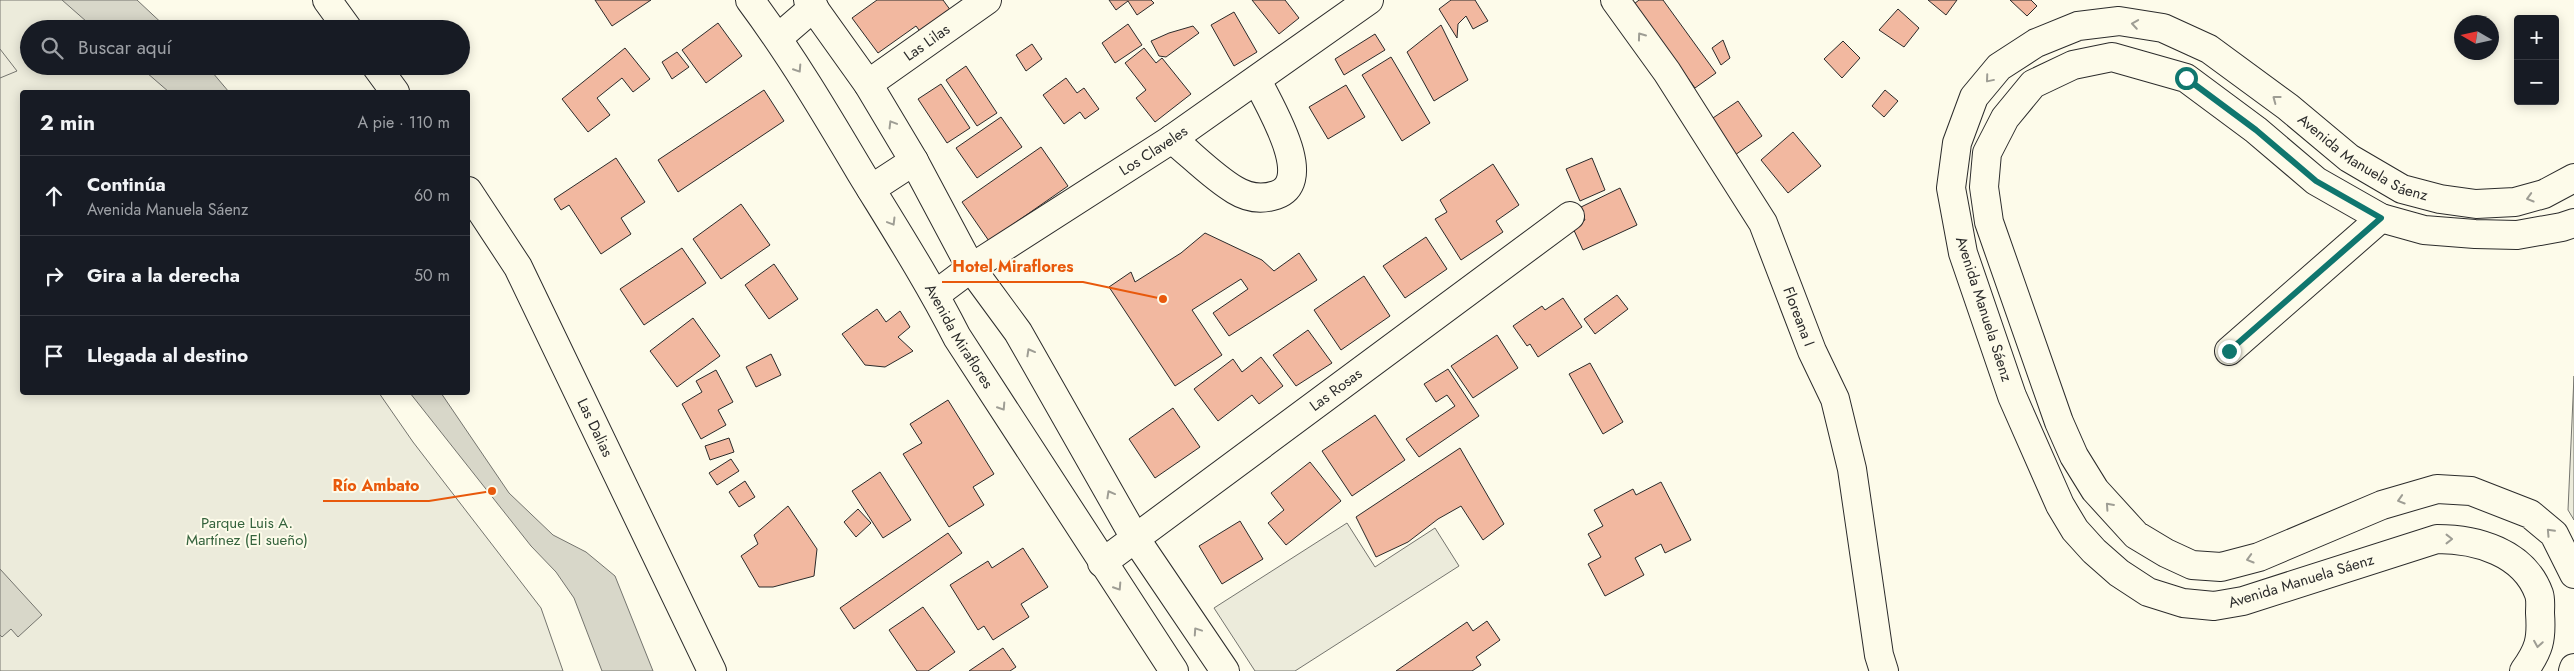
<!DOCTYPE html>
<html lang="es">
<head>
<meta charset="utf-8">
<style>
	body { margin:0; font-family:Jost,sans-serif; background:#20242c; color:#f1f3f6 }
	.controls { position:absolute; right:15px; top:15px; display:grid; overflow:hidden; border-radius:5px; box-shadow:0 2px 12px #0003 }
	.controls button { width:45px; height:45px; display:grid; place-items:center; padding:0; border:0; border-bottom:1px solid #363941; background:#171b24; color:#f1f3f6; font:25px sans-serif }
	.compass { position:absolute; left:2454px; top:15px; width:45px; height:45px; border-radius:50%; background:#171b24; box-shadow:0 2px 12px #0003; rotate:279deg }
	.stop { position:absolute; width:15px; height:15px; margin:-11px; border:4px solid #0f766e; border-radius:50%; background:#fff }
	.stop.end { background:#0f766e; border-color:#fff; box-shadow:0 1px 5px #0008 }
	.list { margin:0; padding:0; list-style:none }
	h2 { display:flex; justify-content:space-between; align-items:center; height:65px; margin:0; padding:0 20px; font-size:21px }
	h2 small { font-size:16px; font-weight:400; color:#9ea1a6 }
	.list li { display:grid; grid-template-columns:32px 1fr auto; gap:15px; align-items:center; box-sizing:border-box; height:80px; padding:0 20px; border-top:1px solid #363941 }
	.list b { display:block; font-size:19px; white-space:nowrap }
	.list p { margin:0; font-size:16px; white-space:nowrap; color:#9ea1a6 }
	.list em { font-size:16px; font-style:normal; color:#9ea1a6 }
	.icon { flex:none; width:28px; height:28px; fill:none; stroke:currentColor; stroke-width:2; stroke-linecap:round; stroke-linejoin:round }
	.map { position:relative; flex:none; width:2574px; height:671px; overflow:hidden }
	.search { position:absolute; background:#171b24; box-shadow:0 2px 12px #0003; left:20px; top:20px; width:450px; height:55px; display:flex; align-items:center; gap:12px; box-sizing:border-box; padding:0 18px; border-radius:28px; color:#9ea1a6; font-size:19px }
	.panel { position:absolute; background:#171b24; box-shadow:0 2px 12px #0003; left:20px; top:90px; width:450px; height:305px; border-radius:5px }
	.map>svg:first-child { display:block }
</style>
</head>
<body>
<div class="map">
<svg width="2574" height="671" viewBox="0 0 2574 671">
	<rect width="100%" height="100%" fill="#fdfbea"/>
	<path fill="#ecebdb" stroke="#74746e" d="M0,0h117l18,29h-106v37h129l17,26h-153v300l357,1 34,49 128,166 22,63h-563z
		M2574,376v144l-6,-10z
		M1347,523l28,44 60,-39 24,38 -164,105h-40l-41,-63z"/>
	<path fill="#eceadb" stroke="#74746e" d="M0,49l17,22 -17,7z"/>
	<path fill="#d8d7c9" stroke="#74746e" d="M62,0h75l31,29h-73z
		M139,66h68l22,26h-60z
		M410,393h31l68,100 44,42 33,17 29,24 38,95h-51l-28,-73 -18,-26 -25,-26z
		M0,569l42,46 -24,22 -7,-8 -9,8 -2,-2z"/>
	<path fill="#f2b8a0" stroke="#2b2b2b" d="M595,0h56l-39,26z
		M877,0h66l8,11 -29,23 -6,-8 -38,27 -26,-35z
		M1109,0h42l3,3 -17,12 -9,-14 -12,9z
		M1252,0h33l14,18 -20,16z
		M1451,0h24l13,21 -15,8 -7,-13 -8,8 -1,14 -18,-29z
		M1639,0h24l53,73 -21,15 -61,-84z
		M1928,0h29l-11,15z
		M2010,0h21l6,6 -10,10z
		M1898,9l21,19 -15,19 -25,-17z
		M1234,12l23,40 -23,14 -23,-41z
		M718,23l24,33 -36,27 -24,-33z
		M1128,24l14,21 -27,18 -13,-20z
		M1441,25l27,55 -34,21 -27,-49z
		M1193,26l6,7 -33,24 -7,-1 -8,-15 18,-8z
		M1375,34l10,16 -41,25 -9,-16z
		M1723,40l7,18 -9,7 -9,-17z
		M1843,41l17,17 -18,20 -18,-19z
		M1032,44l10,15 -16,12 -10,-16z
		M625,48l25,31 -17,13 -11,-14 -25,20 13,17 -22,17 -26,-33z
		M1144,48l12,15 6,-5 29,36 -36,28 -19,-24 10,-8 -21,-27z
		M677,52l12,15 -17,12 -10,-17z
		M1391,57l39,66 -28,18 -40,-66z
		M966,66l31,47 -20,13 -31,-46z
		M1066,78l11,15 7,-5 15,21 -14,10 -5,-7 -16,12 -21,-29z
		M941,84l29,44 -23,15 -29,-44z
		M1346,85l19,32 -37,22 -19,-32z
		M764,90l20,31 -106,71 -20,-32z
		M1885,90l13,11 -14,16 -12,-11z
		M1738,101l24,35 -27,19 -25,-35z
		M1001,117l21,30 -45,31 -21,-30z
		M1793,132l28,34 -33,27 -27,-33z
		M1041,147l27,39 -79,55 -27,-39z
		M616,158l29,44 -24,16 10,16 -30,20 -32,-49 -8,5 -7,-11z
		M1592,158l13,32 -25,11 -14,-32z
		M1493,164l26,41 -23,16 7,11 -42,28 -26,-41 12,-7 -7,-12z
		M1620,188l17,37 -54,25 -11,-24 13,-6 -6,-12z
		M741,204l29,41 -49,34 -28,-40z
		M1205,233l57,27 12,11 25,-18 18,27 -88,56 -16,-23 35,-24 -7,-10 -49,31 30,45 -47,31 -66,-99 22,-15 4,10 46,-29z
		M1426,237l21,32 -42,29 -22,-32z
		M682,248l24,35 -62,42 -24,-36z
		M774,264l24,35 -29,20 -24,-34z
		M1364,276l26,40 -49,34 -27,-40z
		M1617,295l11,14 -33,25 -11,-15z
		M1563,298l19,29 -44,30 -8,-13 -3,2 -14,-20 29,-20 3,4z
		M877,309l9,13 14,-11 10,16 -12,10 15,14 -28,16 -20,-2 -23,-31z
		M693,318l27,38 -43,31 -27,-36z
		M1308,330l24,33 -36,23 -23,-31z
		M1497,335l21,33 -45,30 -22,-32z
		M771,354l10,21 -25,12 -10,-20z
		M1261,357l22,29 -24,18 -7,-9 -34,26 -24,-32 39,-30 9,13z
		M1590,363l33,59 -20,12 -34,-60z
		M1448,369l31,47 -60,41 -13,-18 49,-33 -8,-11 -11,7 -12,-18z
		M716,370l17,32 -15,8 8,15 -25,14 -19,-35 20,-12 -6,-11z
		M948,400l46,74 -21,13 11,18 -35,22 -46,-73 19,-11 -12,-19z
		M1173,408l27,39 -45,31 -26,-39z
		M1375,415l30,45 -53,36 -30,-45z
		M729,438l5,14 -24,8 -5,-14z
		M1460,448l44,76 -21,16 -22,-34 -23,13 -30,23 -32,15 -20,-40z
		M731,459l8,12 -22,14 -8,-12z
		M1310,462l31,39 -55,44 -18,-22 16,-13 -13,-17z
		M880,472l31,48 -28,18 -31,-47z
		M745,481l10,16 -16,10 -10,-15z
		M1661,482l30,58 -26,13 -4,-9 -26,14 9,17 -39,21 -17,-32 13,-7 -13,-23 15,-8 -9,-16 39,-21 3,6z
		M788,506l29,43 -3,27 -41,11h-14l-18,-31 17,-12 -4,-9z
		M858,509l13,14 -15,14 -12,-15z
		M1240,521l23,38 -41,25 -23,-38z
		M948,533l14,20 -108,76 -14,-21z
		M1023,548l25,39 -27,17 8,13 -36,23 -9,-14 -6,4 -28,-45 38,-24 4,7z
		M923,607l32,45 -27,19h-11l-28,-41z
		M1487,621l13,19 -24,17 5,8 -9,6h-76l71,-49 6,9z
		M1003,648l13,19 -6,4h-41z"/>
	<g fill="none" stroke-linecap="round" stroke-linejoin="round">
		<g stroke="#2b2b2b" stroke-width="30">
			<g id="minor">
				<path d="M327,0l21,29"/>
				<path id="s1" d="M1615,0l52,72 96,151 49,128 23,48 17,70 27,186 5,16"/>
				<path d="M778,38l36,-31"/>
				<path d="M376,66l19,26"/>
				<path id="s2" d="M868,84l119,-84"/>
				<path d="M1172,139c21,17 41,38 63,51 13,8 26,10 41,5 41,-14 -8,-91 -19,-115"/>
				<path id="s3" d="M468,191l50,76 194,404"/>
				<path id="s4" d="M935,295l36,-27 201,-129 197,-139"/>
				<path d="M2229,351l152,-133"/>
				<path id="s5" d="M1102,563l468,-347"/>
			</g>
		</g>
		<g stroke="#2b2b2b" stroke-width="30">
			<g id="major">
				<path id="s6" d="M750,0c41,55 76,114 111,173 33,54 67,107 96,164l217,334"/>
				<path d="M808,0l60,84 46,77 57,107 47,64 117,206 90,133"/>
				<path d="M871,189l43,-28"/>
				<path d="M2574,223l-12,4 -45,8 -42,-1 -51,-4 -43,-12 -65,-37 -60,-51 -70,-52 -74,-21 -39,8 -40,19 -28,34 -18,35 -3,34 5,35 70,200 15,34 21,34 41,45 30,18 26,12 29,2 38,-10 123,-52 55,-16 34,2 59,23 24,20 20,40"/>
				<path id="s7" d="M2524,671c15,-21 18,-31 16,-58 0,-5 1,-13 -1,-19 -15,-42 -63,-55 -102,-55l-194,62 -29,5 -31,-3 -35,-11 -29,-19 -25,-22 -19,-21 -15,-25 -48,-109 -49,-143 -12,-65 6,-45 17,-46 25,-30 37,-24 42,-17 41,-5 44,7 46,21 79,58 61,51 53,31 38,10 36,5 39,-2 29,-8 30,-16"/>
				<path d="M2573,671l1,-3"/>
			</g>
		</g>
		<use href="#minor" stroke="#fdfbea" stroke-width="28"/>
		<use href="#major" stroke="#fdfbea" stroke-width="28"/>
	</g>
	<defs><path id="oneway-chevron" d="M-2-3.5L2.5 0L-2 3.5" fill="none" stroke-width="1.6" stroke-linecap="round" stroke-linejoin="round" transform="scale(1.25)"/></defs>
	<g stroke="#9e9d94">
		<use href="#oneway-chevron" transform="translate(2135 24) rotate(-171)"/>
		<use href="#oneway-chevron" transform="translate(1641 36) rotate(-126)"/>
		<use href="#oneway-chevron" transform="translate(798 69) rotate(57)"/>
		<use href="#oneway-chevron" transform="translate(1989 79) rotate(130)"/>
		<use href="#oneway-chevron" transform="translate(2276 99) rotate(-143)"/>
		<use href="#oneway-chevron" transform="translate(892 124) rotate(-121)"/>
		<use href="#oneway-chevron" transform="translate(2530 198) rotate(164)"/>
		<use href="#oneway-chevron" transform="translate(892 222) rotate(59)"/>
		<use href="#oneway-chevron" transform="translate(1030 352) rotate(-119)"/>
		<use href="#oneway-chevron" transform="translate(1002 407) rotate(57)"/>
		<use href="#oneway-chevron" transform="translate(1110 494) rotate(-119)"/>
		<use href="#oneway-chevron" transform="translate(2401 500) rotate(163)"/>
		<use href="#oneway-chevron" transform="translate(2109 506) rotate(-132)"/>
		<use href="#oneway-chevron" transform="translate(2550 532) rotate(-133)"/>
		<use href="#oneway-chevron" transform="translate(2449 539)"/>
		<use href="#oneway-chevron" transform="translate(2250 559) rotate(164)"/>
		<use href="#oneway-chevron" transform="translate(1118 587) rotate(57)"/>
		<use href="#oneway-chevron" transform="translate(1197 631) rotate(-124)"/>
		<use href="#oneway-chevron" transform="translate(2538 644) rotate(99)"/>
	</g>
	<g fill="none" stroke-linecap="round" stroke-linejoin="round">
		<path stroke="#0f766e" stroke-width="6" d="M2186,78l70,52 60,51 65,37 -152,133"/>
	</g>
	<g text-anchor="middle" stroke-width="4" stroke-linejoin="round" paint-order="stroke">
		<g font-size="15" fill="#2b2b2b" stroke="#fdfbea">
			<text dy="5" stroke="none"><textPath href="#s2" startOffset="72">Las Lilas</textPath></text>
			<text dy="5" stroke="none"><textPath href="#s4" startOffset="262">Los Claveles</textPath></text>
			<text dy="5" stroke="none"><textPath href="#s7" startOffset="1516">Avenida Manuela Sáenz</textPath></text>
			<text transform="translate(1984 309) rotate(72)" y="5">Avenida Manuela Sáenz</text>
			<text dy="5" stroke="none"><textPath href="#s1" startOffset="368">Floreana I</textPath></text>
			<text dy="5" stroke="none"><textPath href="#s6" startOffset="396">Avenida Miraflores</textPath></text>
			<text dy="5" stroke="none"><textPath href="#s5" startOffset="291">Las Rosas</textPath></text>
			<text dy="5" stroke="none"><textPath href="#s3" startOffset="269">Las Dalias</textPath></text>
			<text transform="translate(2301 581) rotate(-17)" y="5">Avenida Manuela Sáenz</text>
		</g>
		<g font-size="15" fill="#34623c" stroke="#fdfbea">
			<text x="247" y="528">Parque Luis A.<tspan x="247" dy="17">Martínez (El sueño)</tspan></text>
		</g>
	</g>
	<path fill="none" stroke="#e8590c" stroke-width="2" d="M1163 299L1083 282H942M492 491L429 501H323"/>
	<g fill="#e8590c" stroke="#fdfbea" stroke-width="2">
		<circle cx="1163" cy="299" r="5"/>
		<circle cx="492" cy="491" r="5"/>
	</g>
	<g font-size="16" text-anchor="middle" font-weight="bold" fill="#e8590c" stroke="#fdfbea" stroke-width="4" stroke-linejoin="round" paint-order="stroke">
		<text x="1013" y="272">Hotel Miraflores</text>
		<text x="376" y="491">Río Ambato</text>
	</g>
</svg>
<div class="controls">
<button>+</button>
<button>−</button>
</div>
<svg class="compass" viewBox="-18 -18 36 36"><path d="M0-13l5 13h-10z" fill="#e53935"/><path d="M0 13l5-13h-10z" fill="#9ea1a6"/></svg>
<div class="stop" style="left:2186px;top:78px"></div>
<div class="stop end" style="left:2229px;top:351px"></div>
<div class="search"><svg class="icon" aria-label="search" viewBox="0 0 24 24"><circle cx="10" cy="10" r="6"/><path d="M15 15l6 6"/></svg>Buscar aquí</div>
<section class="panel">
<h2>2 min<small>A pie · 110 m</small></h2>
<ul class="list">
<li><svg class="icon" aria-label="ahead" viewBox="0 0 24 24"><path d="M12 20V5M6 11l6-6 6 6"/></svg><div><b>Continúa</b><p>Avenida Manuela Sáenz</p></div><em>60 m</em></li>
<li><svg class="icon" aria-label="right" viewBox="0 0 24 24"><path d="M7 20v-9h11M14 6l5 5-5 5"/></svg><div><b>Gira a la derecha</b></div><em>50 m</em></li>
<li><svg class="icon" aria-label="arrive" viewBox="0 0 24 24"><path d="M6 21V4h12l-3 4 3 4H6"/></svg><div><b>Llegada al destino</b></div></li>
</ul>
</section>
</div>
</body>
</html>
